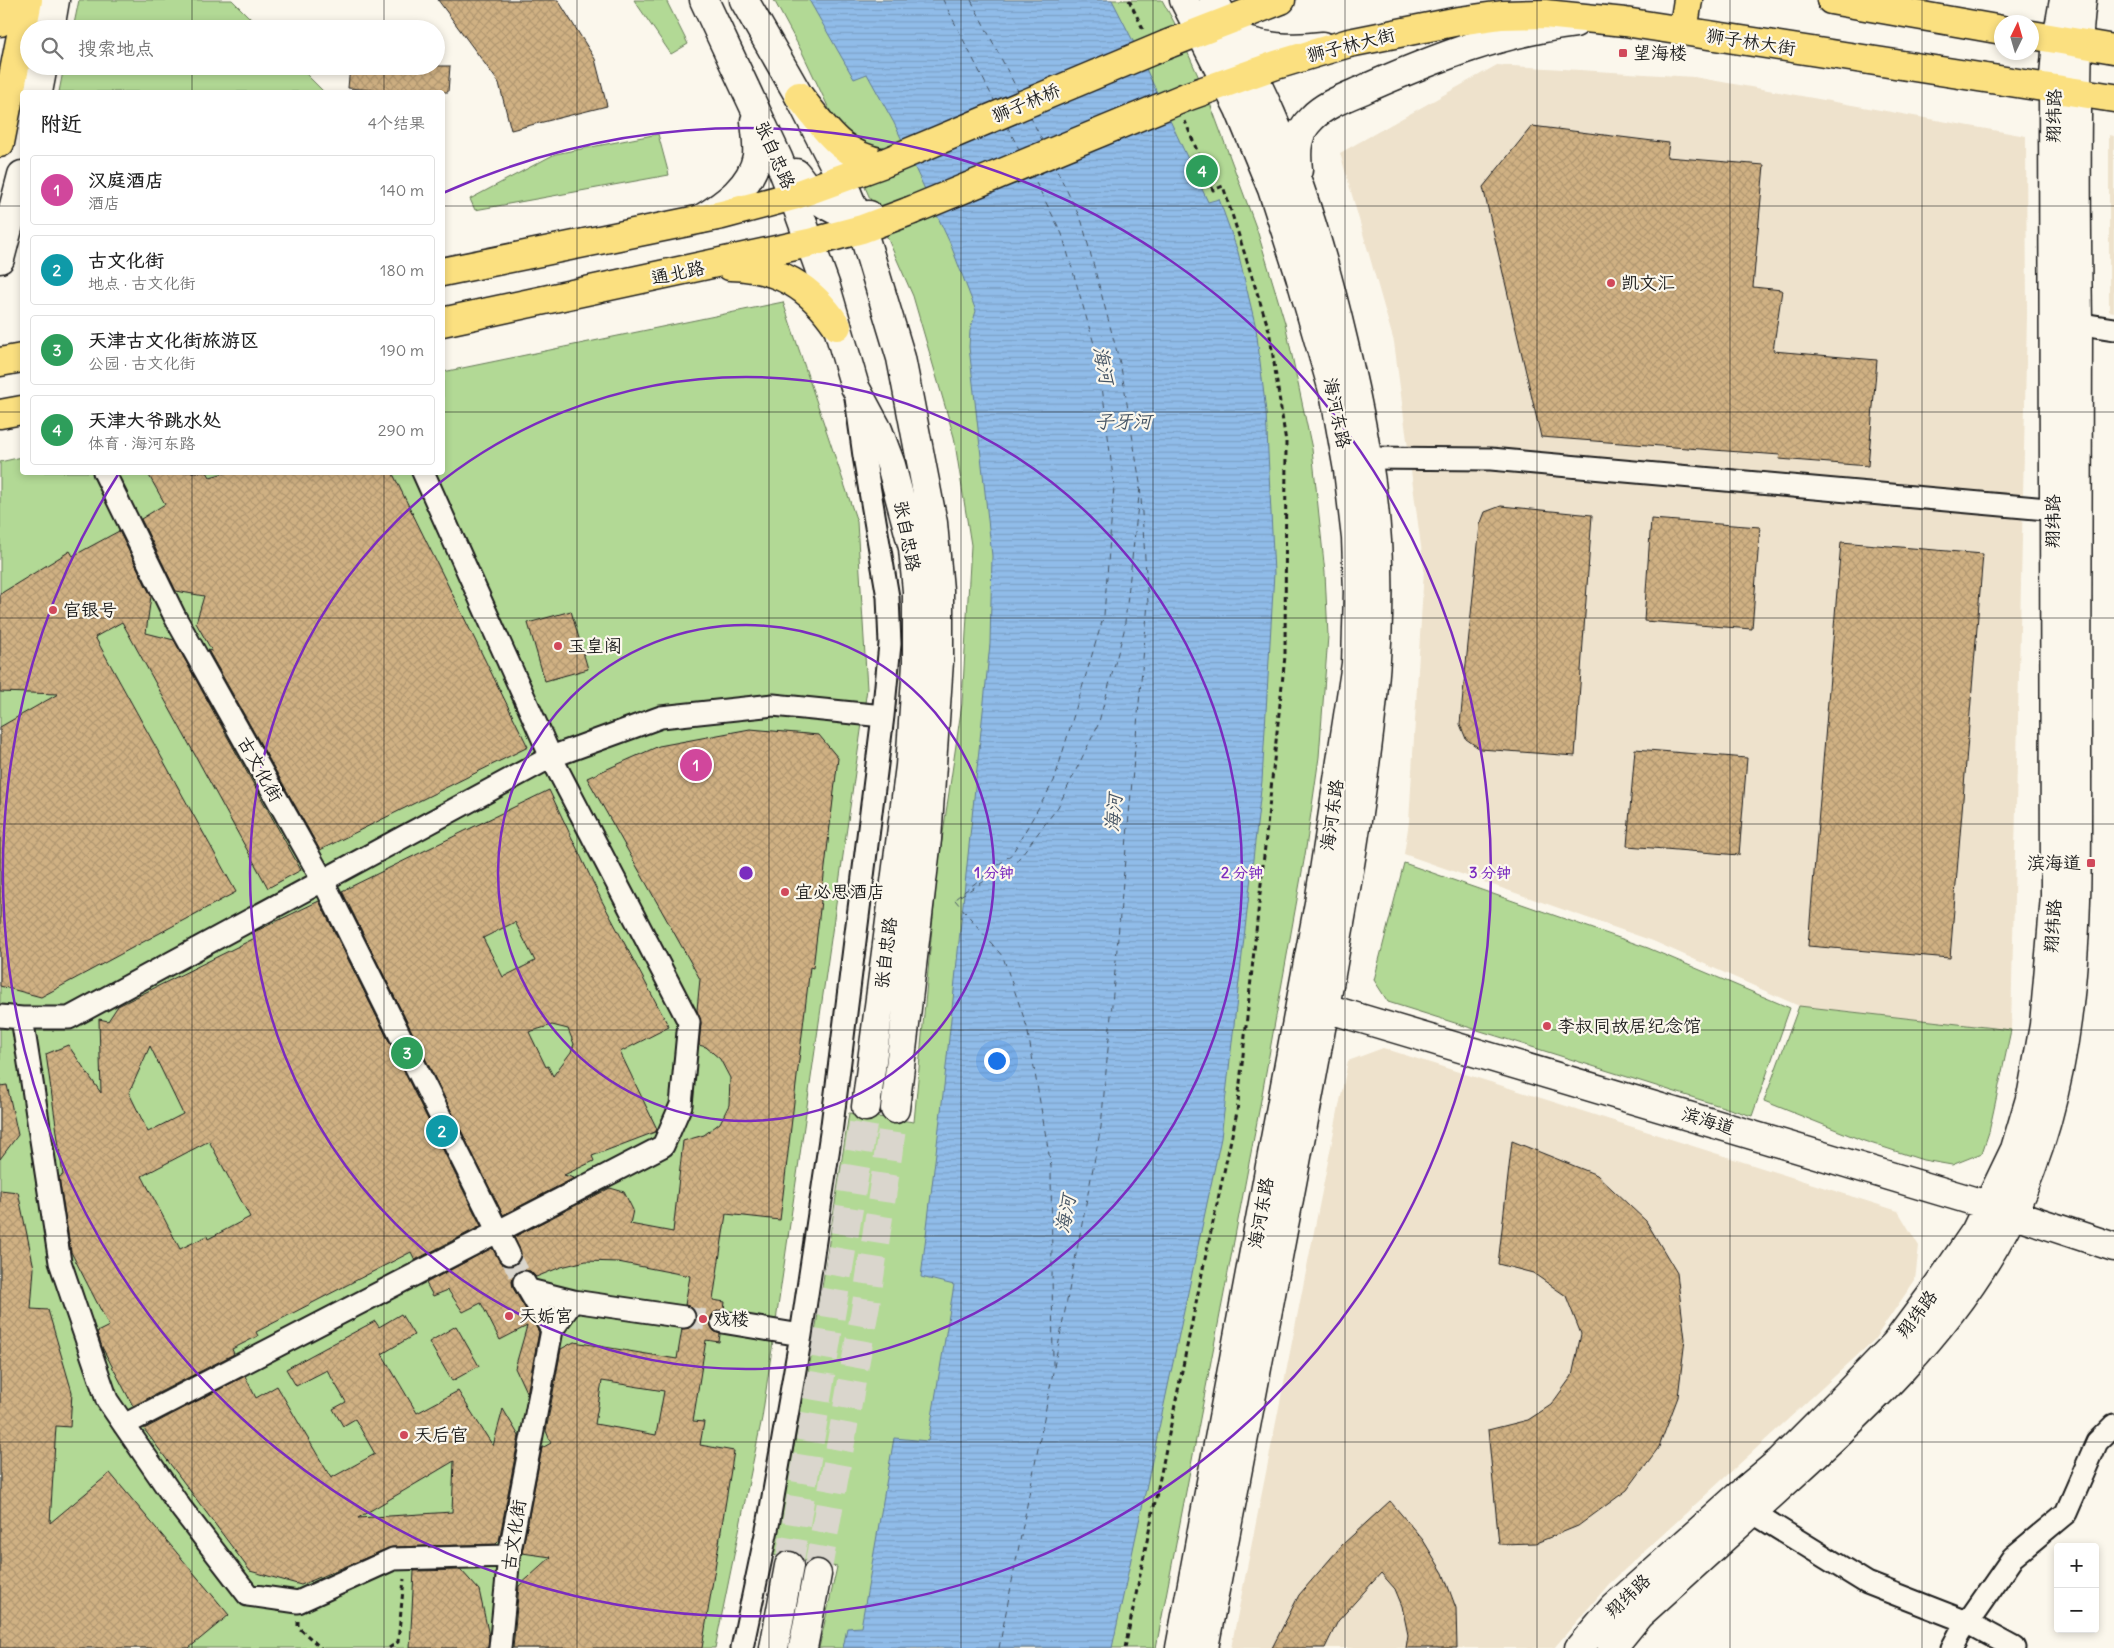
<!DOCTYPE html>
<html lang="zh">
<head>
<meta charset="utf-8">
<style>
	body { margin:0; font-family:Delius,"LXGW WenKai TC",sans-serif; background:#f6f6f6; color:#222 }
	.controls { position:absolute; right:15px; bottom:15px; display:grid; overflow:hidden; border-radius:5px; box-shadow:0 2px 8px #0003 }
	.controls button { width:45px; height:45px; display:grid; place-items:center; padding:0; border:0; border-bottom:1px solid #e0e0e0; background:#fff; color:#222; font:25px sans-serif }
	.compass { position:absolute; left:1994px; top:15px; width:45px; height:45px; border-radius:50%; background:#fff; box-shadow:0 2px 8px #0003; rotate:5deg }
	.you { position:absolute; left:996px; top:1060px; width:18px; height:18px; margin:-12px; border:4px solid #fff; border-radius:50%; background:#1a73e8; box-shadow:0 0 0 8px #1a73e833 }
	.badge { display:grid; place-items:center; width:32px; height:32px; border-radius:50%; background:#d1495b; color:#fff; font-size:16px; font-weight:700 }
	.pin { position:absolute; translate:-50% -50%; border:2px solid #fff; box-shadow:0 1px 5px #0006 }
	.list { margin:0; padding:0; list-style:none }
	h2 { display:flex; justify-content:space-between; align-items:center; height:65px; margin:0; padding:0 20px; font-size:21px }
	h2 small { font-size:16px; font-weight:400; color:#767676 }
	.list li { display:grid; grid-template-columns:32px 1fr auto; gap:15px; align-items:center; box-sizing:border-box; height:70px; margin:0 10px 10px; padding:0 10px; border:1px solid #e0e0e0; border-radius:5px }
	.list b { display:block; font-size:19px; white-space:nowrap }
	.list p { margin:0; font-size:16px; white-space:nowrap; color:#767676 }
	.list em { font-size:16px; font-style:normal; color:#767676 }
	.icon { flex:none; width:28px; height:28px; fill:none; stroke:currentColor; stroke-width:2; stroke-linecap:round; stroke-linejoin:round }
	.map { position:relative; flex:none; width:2114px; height:1648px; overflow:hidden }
	.search { position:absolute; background:#fff; box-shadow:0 2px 8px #0003; left:20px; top:20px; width:425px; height:55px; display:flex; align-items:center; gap:12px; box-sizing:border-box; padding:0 18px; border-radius:28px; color:#767676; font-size:19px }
	.panel { position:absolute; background:#fff; box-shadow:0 2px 8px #0003; left:20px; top:90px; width:425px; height:385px; border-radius:5px }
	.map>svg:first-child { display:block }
</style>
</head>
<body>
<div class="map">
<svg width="2114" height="1648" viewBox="0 0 2114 1648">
	<defs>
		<pattern id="water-rules" width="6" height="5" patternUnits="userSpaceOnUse" patternTransform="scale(1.25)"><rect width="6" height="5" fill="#90bce9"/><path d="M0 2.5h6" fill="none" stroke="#7ca1c7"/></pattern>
		<pattern id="building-cross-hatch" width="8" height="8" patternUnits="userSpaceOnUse" patternTransform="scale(1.25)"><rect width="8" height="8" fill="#d0b183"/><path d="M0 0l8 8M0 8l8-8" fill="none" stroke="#b29871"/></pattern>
	</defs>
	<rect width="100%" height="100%" fill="#fbf7ec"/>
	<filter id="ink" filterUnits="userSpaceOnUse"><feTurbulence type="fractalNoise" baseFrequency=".02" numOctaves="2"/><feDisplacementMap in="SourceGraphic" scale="10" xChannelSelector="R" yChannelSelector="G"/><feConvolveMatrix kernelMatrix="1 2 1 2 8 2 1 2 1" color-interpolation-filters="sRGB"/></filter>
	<g filter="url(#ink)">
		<path fill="#eee2cc" d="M1497,65l197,12 332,59 1,180 -16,714 -212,-24 -146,-65 -249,-87 5,-32 15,-253 -30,-227 -54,-189z
			M2109,135l5,1v176l-5,-1z
			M1383,1048l515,163 21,35 -4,34 -41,60 -265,244 -55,64h-323l117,-587z"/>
		<path fill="#b2d995" stroke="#677a58" d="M79,0h153l29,29h-188z
			M634,0h32l22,44 -17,10z
			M774,0h388l12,22 34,76 49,132 28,93 27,126 13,124 3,63 -9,121 -14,98 -46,256 -103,537h-337l18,-81 -64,-12 39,-203 37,-239 65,9 23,-248 25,-170 9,-159 -17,-108 -41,-141 -63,-143 -47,-99z
			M64,66h234l26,26h-265z
			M658,134l11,41 -194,35 -5,-11 85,-45z
			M783,302l74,220 10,167 -105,729 -47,230h-715v-1186l22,-5v15h420l1,-100z
			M1404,863l244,85 142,60 -38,108 -364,-114 -14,-22z
			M1799,1006l212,24 -22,102 -7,21 -30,12 -29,-5 -59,-19 -100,-40z"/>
		<path fill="url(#water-rules)" stroke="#627c97" d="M809,0h303l21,41 75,161 11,-3 19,53 18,76 10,84 8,161 -12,208 -41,357 -109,510h-269l4,-20 14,-1 33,-189 34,3 26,-156 -33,-8 23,-191 46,-442 2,-88 -23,-209 1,-16 6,-20 -26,-68 -56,-120 -27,-49 -13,5z"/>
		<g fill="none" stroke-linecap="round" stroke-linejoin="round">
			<path stroke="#455464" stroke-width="1" stroke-dasharray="6 5" stroke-linecap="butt" d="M943,0l52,102
				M971,0l48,93
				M1030,116l13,26
				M1007,126l13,25
				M960,896l56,-34 42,-55 40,-82 26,-94 16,-144
				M955,899l57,-45 42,-73 50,-166 10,-129 -15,-125 -37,-127 -30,-59
				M955,900l48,57 24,70 24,139 2,199
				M999,1648l102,-521 47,-524 -8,-120 -19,-116 -39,-145 -27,-56"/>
		</g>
		<path fill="url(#building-cross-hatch)" stroke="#1c1c1c" fill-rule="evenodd" d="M438,0h120l37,59 12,47 -96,24 -12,-47z
			M350,66h100l-2,26h-49l-51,-4z
			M1532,126l137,17 -2,14 97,8 -11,122 29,3 -9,61 104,9 -9,106 -89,-7 1,-4 -239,-18 -58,-250z
			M147,472h60l3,5 18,-5h164l136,275 -208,103 -112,-200 4,1 -16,-28 8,-27 -28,-5 -35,-72 24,-15z
			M1501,506l91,9 -17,241 -95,-7 -14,-10 -6,-15 20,-199 5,-13z
			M1651,519l109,8 -8,102 -108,-8z
			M119,531l32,65 -5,37 28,7 127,230 -33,18 -146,-266 -27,15 141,255 -195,105 -41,-11v-259l58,-33 -58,-2v-98l70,-43 3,5z
			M1841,542l142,12 -33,404 -142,-12z
			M571,611l17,58 -43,12 -17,-58z
			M750,729l69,6 19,23 -25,210 -3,-1 -30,253 -54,-6 -13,86 12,2 -1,8 -11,4 -3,6 4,11 6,3 -1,8 -13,-2 -13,81 11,1 -4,23 34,6 -32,197h-189l6,-62 32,-29 -29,-4 20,-105 9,-5 -5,-12 15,-82 13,-7 103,17 5,-30 7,-1 7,-9 -1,-7 -4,-5 -6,-2 5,-29 -72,-14 -32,-1 -25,6 -25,10 -6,-6 -7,-1 -6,2 -4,4v12l26,44 -12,62 -12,-26 12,-42 -27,14 -19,-37 -18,9 -15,-22 -15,6 -7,-13 66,-35 10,16 6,2 7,-1 5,-5 1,-6 -7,-17 96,-49 14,4 9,18 -3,14 43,8 10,-91 21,-6 16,-12 9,-18 1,-27 -10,-19 -14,-12 -7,-2 2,-22 -4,-13 3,-31 -113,-201 72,-32zM602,1381l62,10 -8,44 -61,-11z
			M1635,749l112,9 -8,97 -112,-9z
			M549,790l53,111 67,126 -49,25 37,77 -2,3 -63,24 2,5 -30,14 10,3 -71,37 -161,-324zM515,922l20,39 -32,16 -20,-39zM552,1025l16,4 6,15 -3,8 -18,24 -5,-10 -2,1 -17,-35z
			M319,901l162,325 -66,34 -4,-8 -155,80 2,4 -26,13 2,5 -101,52 -31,-59 -5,-15 12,-6 -38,-74 -12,-75 4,-2 -17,-121 22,-9 33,48 -2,-74 9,2 10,-15 137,-68 -3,-5zM150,1046l33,68 -35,18 -19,-39zM209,1141l41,76 -42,22 -1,-3 -27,13 -38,-73z
			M7,1085l11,50 -18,24v-73z
			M1512,1141l85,34 49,46 31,52 8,66 -7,58 -19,50 -32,43 -49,36 -42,17 -37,1 -11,-114 40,-10 23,-15 21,-29 9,-42 -15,-38 -33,-23 -35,-9z
			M0,1190l18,2 16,76 -3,41 17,1 24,82 -2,35 -14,-1 -6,97 60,-50 119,142 -40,33h-189z
			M401,1314l13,21 -32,19 35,59 41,-22 35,55 10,-37 16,27 -20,105 -3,3 -104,3 -91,38 -51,-14 -106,-142 101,-53 11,22 21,-12 54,92 44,-24 -20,-35 -12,7 -10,-17 13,-7 -19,-32 -31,16 -10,-17 89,-48 4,6zM454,1461l-2,51 -94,6z
			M456,1326l23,40 -27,15 -23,-39z
			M1390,1501l33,39 20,33 13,35 1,40h-51l2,-13 -6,-29 -7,-17 -14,-16 -43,48 -13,27h-53l27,-53 44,-51z
			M461,1570l18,20 10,46 -1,12h-78l4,-77z"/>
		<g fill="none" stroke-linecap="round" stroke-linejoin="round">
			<path stroke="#dad6cd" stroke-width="21" stroke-dasharray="21 11" stroke-linecap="butt" d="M509,1254l15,28
				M684,1317l38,5"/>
			<path stroke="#dad6cd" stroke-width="28" stroke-dasharray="28 14" stroke-linecap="butt" d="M789,1566l77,-459
				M817,1574l49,-270 29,-195"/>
			<g stroke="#1c1c1c" stroke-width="25">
				<path id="street" d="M2063,321l51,8
					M1367,458l124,1 578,52
					M104,472l71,145 147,262 187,375
					M423,472l128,285 110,-40 112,-12 110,11
					M0,1016l22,2 38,244 47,138 74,108 67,87 50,7 95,-43 116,-3
					M22,1018h47l482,-261 138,265 -8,83 -18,41 -539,279
					M529,1290l44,11
					M722,1322l79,13
					M552,1330l21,-29 111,16
					M1742,1502l10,10 115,71 100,39 48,26
					M500,1648l9,-92 43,-226 -28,-48
					M742,1648l27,-128 32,-185 30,-202 52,-417 7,-72 -2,-47 -24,-141 -8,-58
					M1952,1648l8,-15 53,-76 53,-44 31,-71 17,-17"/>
			</g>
			<g stroke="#1c1c1c" stroke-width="31">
				<path id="secondary" d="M704,0l74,158 15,38 33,91 29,100 23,43 13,35 22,83 4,43v73l-7,102 -44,341
					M744,0l55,96 42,82 21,51 39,129 32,165 6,67v71l-12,178 -32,270
					M50,29l5,-29
					M1226,32c29,16 64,18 97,14
					M38,92l5,-26
					M1298,170c-2,-20 -2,-37 14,-52 14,-15 38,-22 57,-31 66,-29 134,-55 206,-64
					M796,173c20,28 37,44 73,42
					M701,219c23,-14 51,-33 56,-63 1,-12 -1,-24 -2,-35
					M0,259l22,-84
					M1309,1003l678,202 127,42
					M774,1648l15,-82
					M803,1648l14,-74
					M1180,1648l139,-745 37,-239 2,-72 -2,-54 -8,-68 -13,-73 -35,-121 -28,-87 -33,-80 -55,-109
					M1204,1648c36,-186 70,-373 106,-560 15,-80 30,-161 43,-242 16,-101 30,-202 24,-305 -4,-67 -18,-135 -34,-201 -18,-77 -40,-153 -72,-226 -17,-39 -37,-76 -57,-114
					M1579,1648l34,-40 124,-111 43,-36 65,-65 50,-52 43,-58 37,-54 40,-83 17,-57 12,-67 11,-129 -2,-807 4,-50 7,-39
					M1612,1648l27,-33c51,-46 101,-92 152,-138 77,-70 153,-142 205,-233 87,-150 81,-328 81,-495 0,-143 1,-286 1,-428 -1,-69 -2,-137 -1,-205 0,-39 0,-77 5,-116"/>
			</g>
			<g stroke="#1c1c1c" stroke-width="31">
				<path id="primary" d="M1831,0l171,30
					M0,22l4,-22
					M1683,31l5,-31
					M2032,35l82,14
					M1168,44l113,-44
					M799,96c27,33 40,59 85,67
					M1186,97l90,-32 73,-22 110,-22 43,-6 43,-1 80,8 489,76
					M0,143l28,-143
					M730,266c48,1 81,21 107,60
					M442,272l280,-57 71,-19 91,-33
					M442,322l367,-79 53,-14 48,-18
					M0,362l22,-4
					M0,414l22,-4"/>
			</g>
			<path stroke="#1c1c1c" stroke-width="3" stroke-dasharray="5 4" stroke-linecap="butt" d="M1129,0l14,29
				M298,1621v6l23,21
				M389,1648l9,-6 6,-63
				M1125,1648l80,-389 32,-147 48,-456 1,-214 -17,-112 -46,-144 -10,4 -28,-69"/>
			<use href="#street" stroke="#fbf7ec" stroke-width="21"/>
			<use href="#secondary" stroke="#fbf7ec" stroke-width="28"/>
			<use href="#primary" stroke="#fbe080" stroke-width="28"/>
			<g stroke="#1c1c1c" stroke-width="31" stroke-linecap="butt">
				<path id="primary-bridge" d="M884,163l284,-119
					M910,211l276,-114"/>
			</g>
			<use href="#primary-bridge" stroke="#fbe080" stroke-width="28"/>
		</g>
	</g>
	<path fill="none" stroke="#1c1c1c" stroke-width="1" stroke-opacity="0.55" d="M192,0v29M384,0v29M577,0v1648M769,0v1648M961,0v1648M1153,0v1648M1345,0v1648M1537,0v1648M1730,0v1648M1922,0v1648M192,66v26M384,66v26M0,206h22M442,206h1672M0,412h22M442,412h1672M192,472v1176M384,472v1176M0,618h2114M0,824h2114M0,1030h2114M0,1236h2114M0,1442h2114"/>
	<g fill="none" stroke="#7b2cbf" stroke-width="2.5">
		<circle cx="746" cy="873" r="248"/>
		<circle cx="746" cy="873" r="496"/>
		<path d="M443 193A744 744 0 1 1 119 473"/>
	</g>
	<g fill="#d1495b" stroke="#fbf7ec" stroke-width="2">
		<rect x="1618" y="48" width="10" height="10" rx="2.5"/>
		<circle cx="1611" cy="283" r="5"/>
		<circle cx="53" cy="610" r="5"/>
		<circle cx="558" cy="646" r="5"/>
		<rect x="2086" y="858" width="10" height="10" rx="2.5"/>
		<circle cx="785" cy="892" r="5"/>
		<circle cx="1547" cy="1026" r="5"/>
		<circle cx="509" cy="1316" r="5"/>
		<circle cx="703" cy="1319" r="5"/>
		<circle cx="404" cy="1435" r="5"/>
	</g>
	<g text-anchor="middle" stroke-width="4.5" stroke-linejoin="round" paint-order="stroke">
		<g font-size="18" fill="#1c1c1c" stroke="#fbf7ec">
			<text transform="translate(1751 42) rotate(9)" y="6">狮子林大街</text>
			<text transform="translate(1351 45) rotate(-14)" y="6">狮子林大街</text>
			<text transform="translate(1026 103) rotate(-23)" y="6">狮子林桥</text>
			<text transform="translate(2054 116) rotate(-89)" y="6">翔纬路</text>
			<text transform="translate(775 155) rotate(66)" y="6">张自忠路</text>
			<text transform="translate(678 273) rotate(-12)" y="6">通北路</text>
			<text transform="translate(1337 413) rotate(78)" y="6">海河东路</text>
			<text transform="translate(2053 521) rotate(-90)" y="6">翔纬路</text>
			<text transform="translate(907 536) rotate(79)" y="6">张自忠路</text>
			<text transform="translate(260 769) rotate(61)" y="6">古文化街</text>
			<text transform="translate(1332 815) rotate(-82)" y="6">海河东路</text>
			<text transform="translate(2053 926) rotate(-86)" y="6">翔纬路</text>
			<text transform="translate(886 953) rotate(-83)" y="6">张自忠路</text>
			<text transform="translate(1708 1121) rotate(17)" y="6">滨海道</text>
			<text transform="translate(1261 1213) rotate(-80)" y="6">海河东路</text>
			<text transform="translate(1917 1314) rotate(-53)" y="6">翔纬路</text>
			<text transform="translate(514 1535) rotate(-81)" y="6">古文化街</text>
			<text transform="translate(1628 1596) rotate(-44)" y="6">翔纬路</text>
		</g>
		<g font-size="18" fill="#1c1c1c" stroke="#fbf7ec" text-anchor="start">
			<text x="1633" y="59">望海楼</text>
			<text x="1621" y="289">凯文汇</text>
			<text x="63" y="616">官银号</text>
			<text x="568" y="652">玉皇阁</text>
			<text x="2081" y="869" text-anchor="end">滨海道</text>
			<text x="795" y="898">宜必思酒店</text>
			<text x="1557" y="1032">李叔同故居纪念馆</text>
			<text x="519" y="1322">天姤宮</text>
			<text x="713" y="1325">戏楼</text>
			<text x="414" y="1441">天后官</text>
		</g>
		<g font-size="19" font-style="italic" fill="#455464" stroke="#fbf7ec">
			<text transform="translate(1104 365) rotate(79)" y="7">海河</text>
			<text x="1123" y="428">子牙河</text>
			<text transform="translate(1113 813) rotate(-85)" y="7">海河</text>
			<text transform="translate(1065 1214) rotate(-79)" y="7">海河</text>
		</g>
	</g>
	<circle cx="746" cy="873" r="8" fill="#7b2cbf" stroke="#fbf7ec" stroke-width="2.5"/>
	<g font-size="15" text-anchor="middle" font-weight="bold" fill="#7b2cbf" stroke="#fbf7ec" stroke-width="4.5" stroke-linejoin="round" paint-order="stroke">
		<text x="994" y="878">1 分钟</text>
		<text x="1242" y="878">2 分钟</text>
		<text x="1490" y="878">3 分钟</text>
	</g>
</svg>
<div class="controls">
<button>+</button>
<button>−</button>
</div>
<svg class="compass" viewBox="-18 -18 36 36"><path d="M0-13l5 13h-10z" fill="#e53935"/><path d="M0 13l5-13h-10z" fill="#767676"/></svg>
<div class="you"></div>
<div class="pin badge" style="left:696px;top:765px;background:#d1479c">1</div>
<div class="pin badge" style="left:442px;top:1131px;background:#0f9aa8">2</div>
<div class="pin badge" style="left:407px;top:1053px;background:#2e9e5b">3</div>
<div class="pin badge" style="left:1202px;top:171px;background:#2e9e5b">4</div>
<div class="search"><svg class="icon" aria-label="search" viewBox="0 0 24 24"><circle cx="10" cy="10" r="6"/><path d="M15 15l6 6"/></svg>搜索地点</div>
<section class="panel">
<h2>附近<small>4个结果</small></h2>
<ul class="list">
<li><span class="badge" style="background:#d1479c">1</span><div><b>汉庭酒店</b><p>酒店</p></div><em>140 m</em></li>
<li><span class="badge" style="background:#0f9aa8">2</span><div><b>古文化街</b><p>地点 · 古文化街</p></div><em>180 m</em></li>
<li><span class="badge" style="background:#2e9e5b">3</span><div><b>天津古文化街旅游区</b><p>公园 · 古文化街</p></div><em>190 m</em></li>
<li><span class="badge" style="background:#2e9e5b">4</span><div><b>天津大爷跳水处</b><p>体育 · 海河东路</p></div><em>290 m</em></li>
</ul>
</section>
</div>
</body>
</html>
